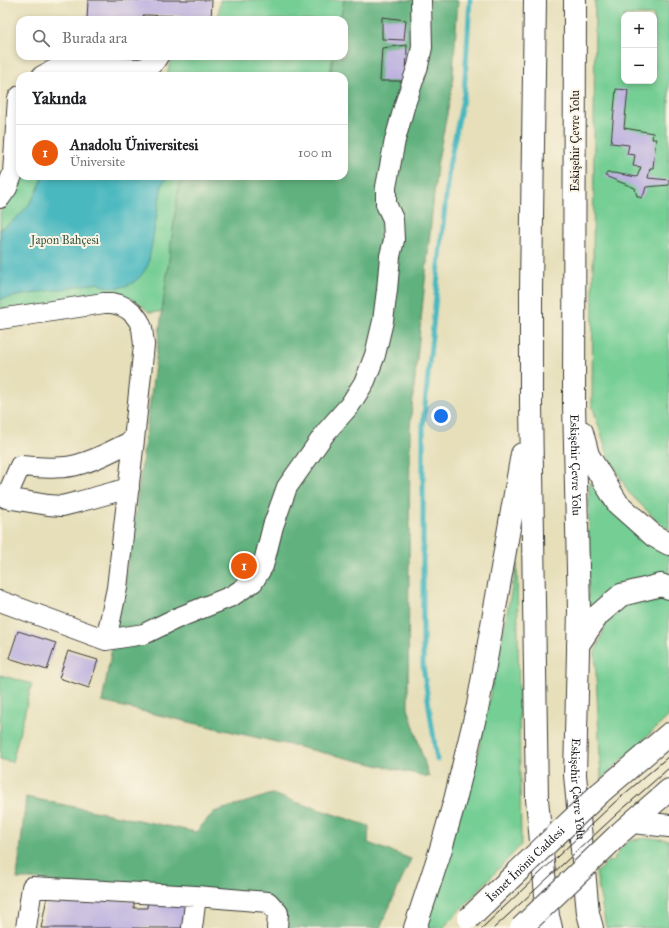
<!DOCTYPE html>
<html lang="tr">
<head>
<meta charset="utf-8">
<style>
	body { margin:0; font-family:"IM FELL Great Primer",serif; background:#f6f6f6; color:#202124 }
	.controls { position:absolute; right:12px; top:12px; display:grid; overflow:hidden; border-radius:8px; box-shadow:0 2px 6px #0003 }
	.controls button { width:36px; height:36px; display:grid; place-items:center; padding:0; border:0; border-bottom:1px solid #e0e0e0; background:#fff; color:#202124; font:20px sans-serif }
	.you { position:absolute; left:441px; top:416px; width:14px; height:14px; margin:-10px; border:3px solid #fff; border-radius:50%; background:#1a73e8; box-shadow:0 0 0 6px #1a73e833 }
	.badge { display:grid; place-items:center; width:26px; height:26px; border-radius:50%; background:#ea580c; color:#fff; font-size:13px; font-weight:700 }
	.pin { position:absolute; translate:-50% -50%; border:2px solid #fff; box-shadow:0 1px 4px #0006 }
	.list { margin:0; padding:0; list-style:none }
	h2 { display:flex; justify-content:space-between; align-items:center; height:52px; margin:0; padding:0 16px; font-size:17px }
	h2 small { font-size:13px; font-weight:400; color:#757577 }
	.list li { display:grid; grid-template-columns:26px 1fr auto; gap:12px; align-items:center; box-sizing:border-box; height:56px; padding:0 16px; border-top:1px solid #e0e0e0 }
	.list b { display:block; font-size:15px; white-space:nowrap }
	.list p { margin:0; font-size:13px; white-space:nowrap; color:#757577 }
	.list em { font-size:13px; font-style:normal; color:#757577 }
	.icon { flex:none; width:22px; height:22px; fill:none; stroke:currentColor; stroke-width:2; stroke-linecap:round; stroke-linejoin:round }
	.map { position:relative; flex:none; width:669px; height:928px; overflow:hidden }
	.search { position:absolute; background:#fff; box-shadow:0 2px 6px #0003; left:16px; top:16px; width:332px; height:44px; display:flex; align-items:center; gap:10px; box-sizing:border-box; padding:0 14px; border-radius:12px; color:#757577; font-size:15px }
	.panel { position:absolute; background:#fff; box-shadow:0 2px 6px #0003; left:16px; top:72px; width:332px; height:108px; border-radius:12px }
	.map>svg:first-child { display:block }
</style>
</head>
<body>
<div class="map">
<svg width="669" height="928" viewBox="0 0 669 928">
	<rect width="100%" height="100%" fill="#fcf5e5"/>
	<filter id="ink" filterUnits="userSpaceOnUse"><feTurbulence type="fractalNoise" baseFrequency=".025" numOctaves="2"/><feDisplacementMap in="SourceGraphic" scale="8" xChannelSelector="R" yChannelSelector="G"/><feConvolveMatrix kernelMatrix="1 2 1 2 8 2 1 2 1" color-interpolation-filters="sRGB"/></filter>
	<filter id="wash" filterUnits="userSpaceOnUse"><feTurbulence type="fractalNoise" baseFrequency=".012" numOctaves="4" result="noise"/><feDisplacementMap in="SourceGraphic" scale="16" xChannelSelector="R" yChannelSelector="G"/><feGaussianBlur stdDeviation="0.9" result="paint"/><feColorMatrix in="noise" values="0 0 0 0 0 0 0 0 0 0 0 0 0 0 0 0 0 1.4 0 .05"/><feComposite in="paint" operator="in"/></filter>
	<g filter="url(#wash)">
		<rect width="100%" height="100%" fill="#e6dfba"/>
		<path fill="#75ce94" stroke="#487558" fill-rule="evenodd" d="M220,0h124l-4,20h-122z
			M595,0h74v530l-5,-3 -35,-34 -21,-38 -16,-50zM624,15h30v66h-30z
			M171,56h162l-3,20h-163z
			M22,176h171l-14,8 -17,128h-13l-11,-10 -12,-5 -126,13v-98l9,-14z
			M589,482l17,19 63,51v29l-34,-2 -29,15 -18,19z
			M517,563l4,282 -78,83h-20l54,-169z
			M669,594v122l-68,63 -6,-127 12,-30 20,-19z
			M0,675l32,9 -20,78 -12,-3z
			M651,838l18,2v88h-63l-10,-55 12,-12h5c3,-4 5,-9 8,-13 7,-10 20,-9 30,-10z"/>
		<path fill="#60b17e" stroke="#3e664d" d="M344,0h114l-6,89 -15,76 -27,262 -2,281 21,69 -327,-75 30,-164 47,-354 14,-8h151v-100h-14l3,-20h11v-36h-4z
			M272,794l97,32 -1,17 43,16 -31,69h-99l2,-17 -252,-32h-14l9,-82 170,35 18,-20z"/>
		<path fill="#49b8bf" stroke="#326a6e" d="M43,176h124l-5,9 -14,80c-11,21 -29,28 -51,18l-97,16v-70c22,-11 36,-30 43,-53z"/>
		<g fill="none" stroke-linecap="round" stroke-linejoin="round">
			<path stroke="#49b8bf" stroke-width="5" d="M437,760l-14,-94v-241l26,-259 15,-72 6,-94"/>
		</g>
		<g id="blocks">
			<path fill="#bdb2df" d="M88,0h124l-1,20h-26v-4l-42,-1v5h-56z
				M382,17l24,3 -2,20 -22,-1z
				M407,45l-1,36h-26l2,-33z
				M616,89l12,1 -4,38 29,5 -1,6h4l-3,29h-3l-2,10 21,2v5l-23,2 -2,7 -3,4 -4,-2 -1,-3 -1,-5 -30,-12 2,-3h6l24,4 4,-10 -8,-1 2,-11 -8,-1 2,-9 -18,-2z
				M18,631l38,12 -9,27 -38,-12z
				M68,651l30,9 -9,28 -30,-10z
				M48,892l86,9v7h13l1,-10 37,5 -3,25h-141z"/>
		</g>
	</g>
	<g filter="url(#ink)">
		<use href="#blocks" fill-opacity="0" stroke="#3a3934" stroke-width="1"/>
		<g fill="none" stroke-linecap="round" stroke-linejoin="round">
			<g stroke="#3a3934" stroke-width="22">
				<path id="minor" d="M42,76l14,-7 15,-3 69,3c9,-2 14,-5 18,-13
					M0,198l7,-10 6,-15 5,-75 2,-2
					M0,319l104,-16h8l8,2 8,4 6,5 5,7 3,7 2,17 -10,95 -17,148 -11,52
					M129,488l-51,14 -16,4 -14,-1 -42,-7 14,-32c20,1 41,4 60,-2 19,-5 37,-16 54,-24
					M0,601l106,39 38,-6 31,-15 57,-23 21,-14 10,-16 10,-40 14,-39 39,-55 24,-27 15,-24 10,-26 8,-34 4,-31 3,-34 4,-16 -1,-21 -7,-15v-17l9,-47 10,-36 13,-38 4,-19 -1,-47
					M26,928l6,-41 164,9 72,6 10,11 -1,15
					M192,928l4,-32"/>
			</g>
			<g stroke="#3a3934" stroke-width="24">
				<path id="major" d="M600,793l69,-59
					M622,831l47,-41"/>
			</g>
			<g stroke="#3a3934" stroke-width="24">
				<g id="highway">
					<path d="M535,0l-4,290v114l6,395 11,117 3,12"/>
					<path id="s1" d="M575,0l-1,403 5,207 -4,165 13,138 4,15"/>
					<path d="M582,432l6,23 30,49 36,32 15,8"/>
					<path d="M578,645l20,-30 23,-20 40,-10 8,3"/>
					<path d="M633,822l36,4"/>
					<path d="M415,928l25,-76 15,-52 23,-95 44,-251"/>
				</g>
			</g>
			<use href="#minor" stroke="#fff" stroke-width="20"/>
			<use href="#major" stroke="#fff" stroke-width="22"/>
			<use href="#highway" stroke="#fff" stroke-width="22"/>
			<path stroke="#1c1c1c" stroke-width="1" d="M482,928l133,-126 54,-46
				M494,928l123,-114 52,-46"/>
			<g stroke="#3a3934" stroke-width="24" stroke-linecap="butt">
				<g id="major-bridge">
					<path id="s2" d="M469,918l131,-125"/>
					<path d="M521,928l97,-93"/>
				</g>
			</g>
			<use href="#major-bridge" stroke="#fff" stroke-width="22"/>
		</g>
	</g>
	<g text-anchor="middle" stroke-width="4" stroke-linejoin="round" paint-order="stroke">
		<g font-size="12" fill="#1c1c1c" stroke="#fcf5e5">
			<text transform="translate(575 141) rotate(-90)" y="4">Eskişehir Çevre Yolu</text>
			<text dy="4" stroke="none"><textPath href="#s1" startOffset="465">Eskişehir Çevre Yolu</textPath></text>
			<text dy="4" stroke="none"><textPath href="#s1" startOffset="789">Eskişehir Çevre Yolu</textPath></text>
			<text dy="4" stroke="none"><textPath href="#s2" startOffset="78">İsmet İnönü Caddesi</textPath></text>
		</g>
		<g font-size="12" fill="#3b5a46" stroke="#fcf5e5">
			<text x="65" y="244">Japon Bahçesi</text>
		</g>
	</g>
</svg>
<div class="controls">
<button>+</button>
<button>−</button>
</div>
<div class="you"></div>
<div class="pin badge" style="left:244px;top:566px">1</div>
<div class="search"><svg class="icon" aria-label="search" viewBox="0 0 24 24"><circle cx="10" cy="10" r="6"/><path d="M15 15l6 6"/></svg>Burada ara</div>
<section class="panel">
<h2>Yakında<small></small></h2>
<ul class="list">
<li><span class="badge">1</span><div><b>Anadolu Üniversitesi</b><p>Üniversite</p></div><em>100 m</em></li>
</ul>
</section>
</div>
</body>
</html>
